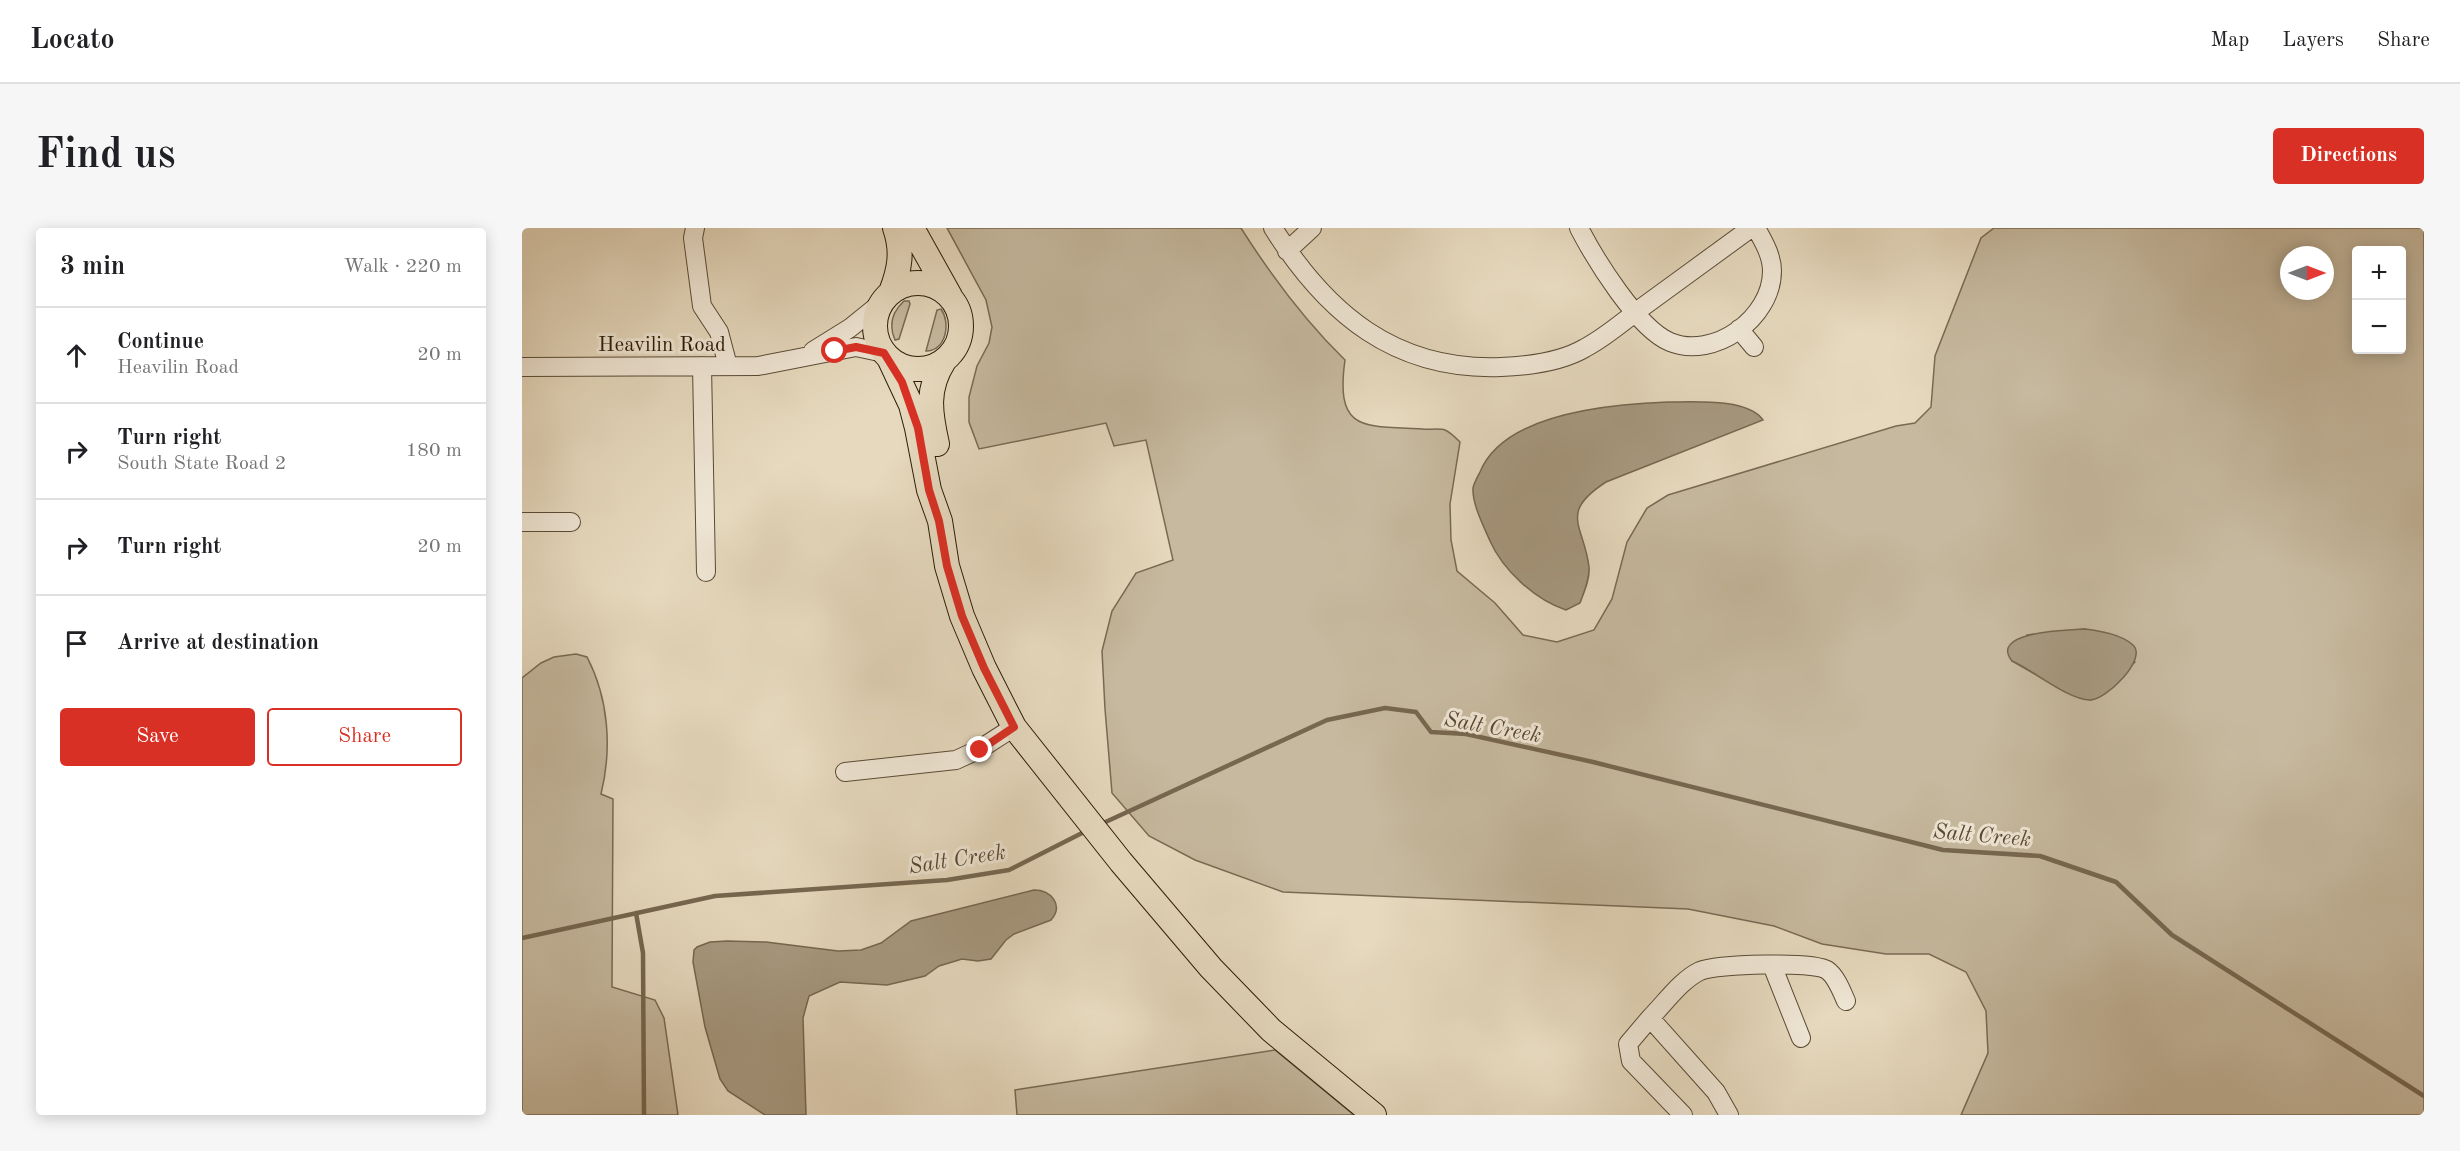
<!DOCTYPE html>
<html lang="en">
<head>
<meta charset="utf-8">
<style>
	body { margin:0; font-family:"Old Standard TT",serif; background:#f6f6f6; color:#202124 }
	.controls { position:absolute; right:18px; top:18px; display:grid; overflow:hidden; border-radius:6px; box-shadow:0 3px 15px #0003 }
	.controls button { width:54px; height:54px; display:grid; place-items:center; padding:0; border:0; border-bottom:2px solid #e0e0e0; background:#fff; color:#202124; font:30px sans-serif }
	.compass { position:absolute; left:1758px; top:18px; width:54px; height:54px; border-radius:50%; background:#fff; box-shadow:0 3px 15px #0003; rotate:90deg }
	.stop { position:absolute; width:18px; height:18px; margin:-14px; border:4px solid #d93025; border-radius:50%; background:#fff }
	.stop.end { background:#d93025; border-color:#fff; box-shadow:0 2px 6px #0008 }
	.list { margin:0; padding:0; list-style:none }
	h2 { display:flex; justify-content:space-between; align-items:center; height:78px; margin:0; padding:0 24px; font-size:26px }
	h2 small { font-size:20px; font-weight:400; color:#757577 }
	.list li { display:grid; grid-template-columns:39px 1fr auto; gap:18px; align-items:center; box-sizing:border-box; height:96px; padding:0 24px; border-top:2px solid #e0e0e0 }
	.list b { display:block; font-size:22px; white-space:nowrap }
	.list p { margin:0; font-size:20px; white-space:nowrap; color:#757577 }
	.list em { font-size:20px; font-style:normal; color:#757577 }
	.actions { display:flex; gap:12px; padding:18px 24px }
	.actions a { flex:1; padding:14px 0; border:2px solid #d93025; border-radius:6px; text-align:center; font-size:21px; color:#d93025 }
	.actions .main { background:#d93025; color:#fff }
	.icon { flex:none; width:33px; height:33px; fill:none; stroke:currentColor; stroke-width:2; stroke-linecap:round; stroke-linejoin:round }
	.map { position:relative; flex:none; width:1902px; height:887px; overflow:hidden; border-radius:6px }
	header { display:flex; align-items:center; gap:36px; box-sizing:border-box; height:84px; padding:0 30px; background:#fff; border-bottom:2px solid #e0e0e0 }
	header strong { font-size:28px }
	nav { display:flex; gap:33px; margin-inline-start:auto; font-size:21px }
	.intro { display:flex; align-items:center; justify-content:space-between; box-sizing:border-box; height:144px; padding:0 36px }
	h1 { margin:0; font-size:42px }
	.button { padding:15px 27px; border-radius:6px; background:#d93025; color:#fff; font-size:21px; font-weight:700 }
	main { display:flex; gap:36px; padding:0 36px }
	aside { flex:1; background:#fff; border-radius:6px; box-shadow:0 3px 15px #0003 }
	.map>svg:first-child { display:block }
</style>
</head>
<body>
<header>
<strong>Locato</strong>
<nav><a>Map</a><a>Layers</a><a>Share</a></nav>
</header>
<div class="intro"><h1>Find us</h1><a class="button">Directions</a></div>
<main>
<aside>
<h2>3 min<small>Walk · 220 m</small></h2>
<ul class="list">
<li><svg class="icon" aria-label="ahead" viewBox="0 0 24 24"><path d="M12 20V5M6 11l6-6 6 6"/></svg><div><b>Continue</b><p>Heavilin Road</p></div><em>20 m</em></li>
<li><svg class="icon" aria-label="right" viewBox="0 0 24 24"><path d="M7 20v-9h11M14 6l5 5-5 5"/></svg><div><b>Turn right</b><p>South State Road 2</p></div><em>180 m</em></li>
<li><svg class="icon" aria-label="right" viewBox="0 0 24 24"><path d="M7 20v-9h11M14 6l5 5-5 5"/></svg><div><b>Turn right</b></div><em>20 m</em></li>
<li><svg class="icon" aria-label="arrive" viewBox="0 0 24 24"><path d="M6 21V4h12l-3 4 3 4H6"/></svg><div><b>Arrive at destination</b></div></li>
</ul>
<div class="actions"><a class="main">Save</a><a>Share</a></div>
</aside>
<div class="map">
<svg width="1902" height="887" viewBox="0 0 1902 887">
	<rect width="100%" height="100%" fill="#e6d9be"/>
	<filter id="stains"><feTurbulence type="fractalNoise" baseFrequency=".00333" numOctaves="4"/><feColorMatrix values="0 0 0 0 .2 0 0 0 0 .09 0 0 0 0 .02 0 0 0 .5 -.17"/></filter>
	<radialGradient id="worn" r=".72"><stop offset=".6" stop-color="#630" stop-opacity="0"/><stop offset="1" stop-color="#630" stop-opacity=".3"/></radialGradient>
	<path fill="#c6b99f" stroke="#796a54" stroke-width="1.5" fill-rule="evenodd" d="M425,0h294c31,49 63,92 104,132 -10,72 18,66 77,69 7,1 17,-1 23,1 5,2 11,8 15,12l-10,62 1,36 6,31 38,32 28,32 34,7 37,-12 18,-31 15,-57 20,-34 21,-13 228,-69 19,-3 16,-16 4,-51 46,-118 13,-10h430v887h-463l27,-62 -2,-42 -20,-39 -37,-18h-43l-64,-10 -48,-18 -86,-17 -405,-17 -88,-32 -46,-24 -37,-43 -7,-84 -3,-58 10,-40 24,-38 37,-13 -27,-120 -32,6 -8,-23 -127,26 -10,-27v-25l8,-31 12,-23 3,-16 -6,-27zM1834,22h46v100h-46zM1767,27h36v36h-36zM1563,401l50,33 -44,38 -32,-12 -47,-27 15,-26z
		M382,73h5l1,3 -11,35 -4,1c-7,-16 -3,-28 9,-39z
		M419,81c10,14 5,42 -15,42l11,-41z
		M54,426l11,3c22,42 25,92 14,137l12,5 -1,188 43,13 9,18 14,97h-156v-437l19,-15 13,-6z
		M753,822l79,65h-337l-2,-25z"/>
	<path fill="#a79980" stroke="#766750" stroke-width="1.5" d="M1146,174c26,0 80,-4 95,18l-157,62c-48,31 -22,43 -17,85 1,12 -5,25 -9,36l-14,7c-31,-10 -63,-40 -76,-69 -6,-14 -18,-37 -17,-53 1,-5 5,-12 7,-16 24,-59 133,-68 188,-70z
		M1563,401c15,2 36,5 48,16 15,14 -27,55 -43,55 -22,0 -57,-30 -78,-39 -24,-30 58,-31 73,-32z
		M512,662c17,0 30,15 17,30l-37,14 -8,6 -15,19 -13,2 -16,-2 -23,7 -14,10 -38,9 -47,-3 -31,14 -6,22 3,97h-41l-37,-24 -8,-12 -15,-52 -12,-65 1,-12 3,-3 13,-5 17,-1 39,1 72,9 23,-1 20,-7 30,-22z"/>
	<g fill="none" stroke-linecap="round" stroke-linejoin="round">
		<path stroke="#766750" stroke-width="4.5" d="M577,597l228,-105 58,-12 31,4 15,20 35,2 127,28 350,88 97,6 76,26 56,53 252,161
			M114,685l7,40 1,162
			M0,710l193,-42 232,-16 62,-10 77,-39"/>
		<g stroke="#5a4b36" stroke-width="20">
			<path id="minor" d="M173,0l-2,10 9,68 17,26 9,34
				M751,0c54,86 122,143 228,139 27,-1 60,-5 84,-19 21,-11 40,-28 59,-42 36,-26 71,-52 107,-78
				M1057,0c16,31 59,101 91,114 44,18 102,-24 102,-71 0,-16 -9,-30 -16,-43
				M765,23l25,-23
				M1217,101l15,18
				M291,123l37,-23 31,-25
				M180,138l4,206
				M0,139l236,-1 98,-19 28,6
				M0,294h49
				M323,544l111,-12 24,-11 34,-22
				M1250,737l29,73
				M1128,790l-22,26 3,17 52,54
				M1207,887l-13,-23 -66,-74c15,-15 31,-38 50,-47 17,-7 113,-10 127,-1 9,6 15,22 19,31"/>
		</g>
		<g stroke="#2c1c08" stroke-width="26">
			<path id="major" d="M390,0l38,68
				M353 98a43 43 0 1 1 86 0a43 43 0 1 1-86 0Z
				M369,64c9,-23 12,-41 4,-64
				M367,130l22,47 6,23 12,62 11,31 7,45 15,50 22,52 30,59 107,135 90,106 60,62 103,85
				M415,216c-7,-31 -11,-55 7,-83"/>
		</g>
		<use href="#minor" stroke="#efe6d5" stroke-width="18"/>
		<use href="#major" stroke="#e6d9be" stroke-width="24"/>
	</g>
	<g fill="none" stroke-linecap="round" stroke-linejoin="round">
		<path stroke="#d93025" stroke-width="8" d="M313,123l21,-4 28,6 18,29 16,46 11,62 10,31 8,45 15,50 22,52 30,59 -34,23"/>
	</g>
	<g text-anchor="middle" stroke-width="6" stroke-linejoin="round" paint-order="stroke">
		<g font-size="21" fill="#2c1c08" stroke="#efe6d5">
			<text x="140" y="123">Heavilin Road</text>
		</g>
		<g font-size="22" font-style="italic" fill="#574832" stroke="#efe6d5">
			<text transform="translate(971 498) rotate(10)" y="8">Salt Creek</text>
			<text transform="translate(1460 606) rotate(5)" y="8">Salt Creek</text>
			<text transform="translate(435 630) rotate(-9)" y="8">Salt Creek</text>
		</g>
	</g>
	<rect width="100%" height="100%" filter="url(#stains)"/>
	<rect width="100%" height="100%" fill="url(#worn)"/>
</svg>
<div class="controls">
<button>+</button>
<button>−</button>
</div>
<svg class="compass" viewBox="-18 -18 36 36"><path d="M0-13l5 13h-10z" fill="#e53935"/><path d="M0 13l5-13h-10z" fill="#757577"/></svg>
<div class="stop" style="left:313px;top:123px"></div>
<div class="stop end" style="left:458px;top:522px"></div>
</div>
</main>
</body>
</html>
